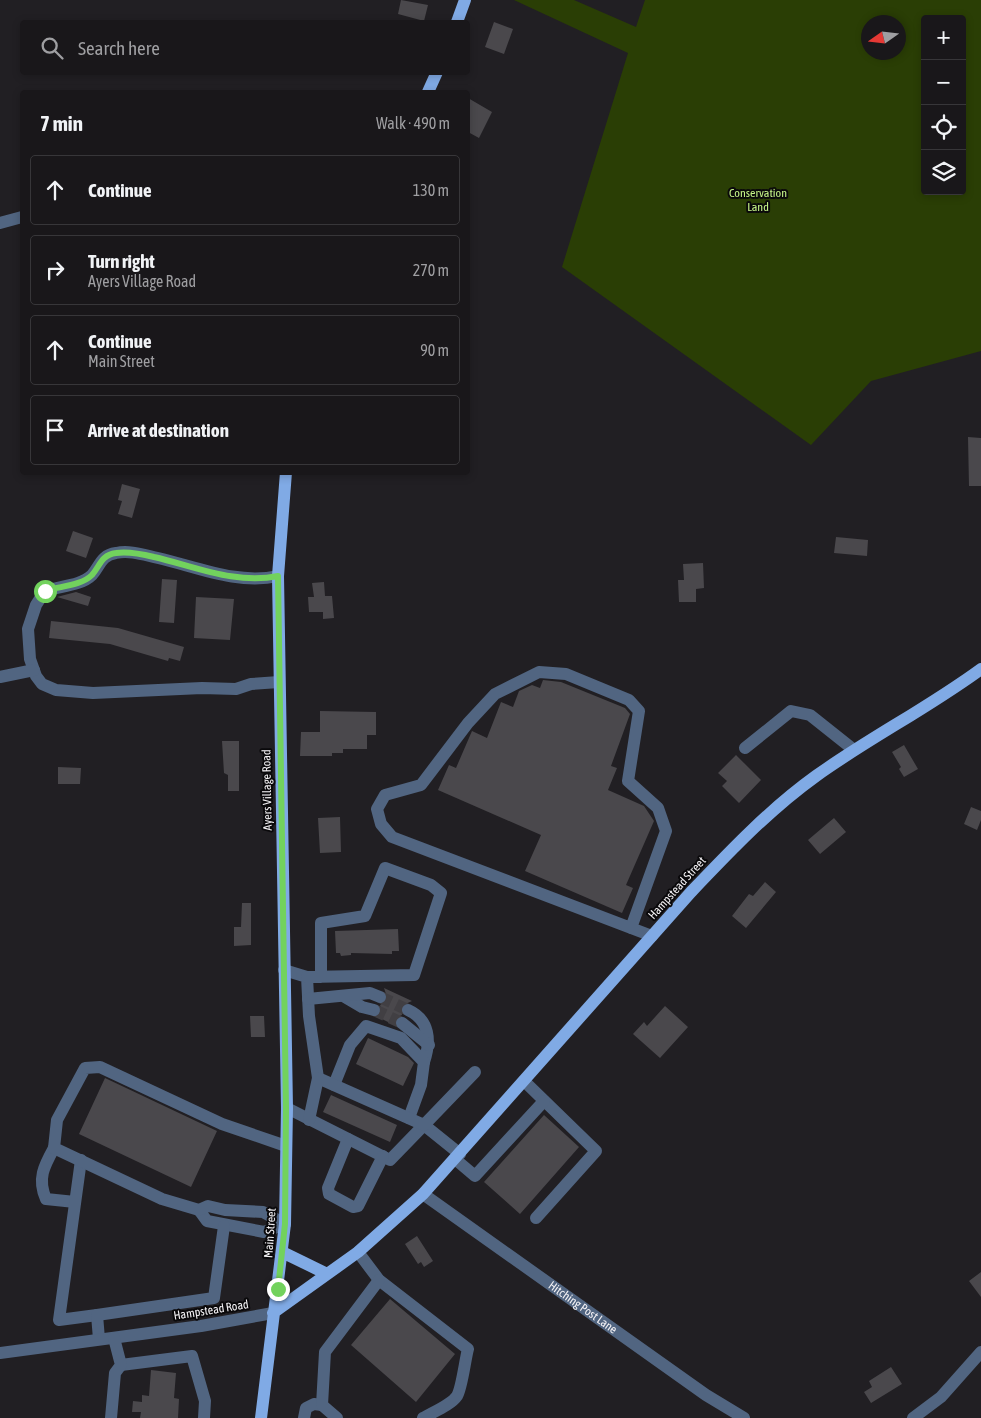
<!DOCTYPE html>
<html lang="en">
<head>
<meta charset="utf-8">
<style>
	body { margin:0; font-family:"Asap Condensed",sans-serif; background:#222023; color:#f1f3f6 }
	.controls { position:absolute; right:15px; top:15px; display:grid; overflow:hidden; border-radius:5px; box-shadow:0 2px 8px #0003 }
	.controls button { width:45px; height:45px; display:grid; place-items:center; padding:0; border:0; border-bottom:1px solid #373639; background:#19171a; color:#f1f3f6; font:25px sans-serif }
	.compass { position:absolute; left:861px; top:15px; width:45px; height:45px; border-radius:50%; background:#19171a; box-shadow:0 2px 8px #0003; rotate:256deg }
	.stop { position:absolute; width:15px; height:15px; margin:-11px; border:4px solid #72d25d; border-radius:50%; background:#fff }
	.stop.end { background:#72d25d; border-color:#fff; box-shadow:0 1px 5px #0008 }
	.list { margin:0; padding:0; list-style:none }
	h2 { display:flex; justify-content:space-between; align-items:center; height:65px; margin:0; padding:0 20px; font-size:21px }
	h2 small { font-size:16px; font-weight:400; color:#9f9fa2 }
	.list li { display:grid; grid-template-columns:32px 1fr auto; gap:15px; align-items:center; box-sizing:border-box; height:70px; margin:0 10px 10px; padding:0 10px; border:1px solid #373639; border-radius:5px }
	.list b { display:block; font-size:19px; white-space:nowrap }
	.list p { margin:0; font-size:16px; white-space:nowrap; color:#9f9fa2 }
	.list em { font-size:16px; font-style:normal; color:#9f9fa2 }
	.icon { flex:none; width:28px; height:28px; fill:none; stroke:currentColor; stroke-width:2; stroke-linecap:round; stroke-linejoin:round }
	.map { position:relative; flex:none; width:981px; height:1418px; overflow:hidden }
	.search { position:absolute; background:#19171a; box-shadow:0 2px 8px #0003; left:20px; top:20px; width:450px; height:55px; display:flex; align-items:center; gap:12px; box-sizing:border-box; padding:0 18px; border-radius:5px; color:#9f9fa2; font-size:19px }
	.panel { position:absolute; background:#19171a; box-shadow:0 2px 8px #0003; left:20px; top:90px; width:450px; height:385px; border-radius:5px }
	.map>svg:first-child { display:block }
</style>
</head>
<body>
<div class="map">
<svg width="981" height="1418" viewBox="0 0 981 1418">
	<rect width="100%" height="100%" fill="#211f23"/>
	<path fill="#2a3e05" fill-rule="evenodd" d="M514,0h60l62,27 9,-27h336v351l-110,30 -60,64 -249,-178 66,-214zM925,19h37v172h-37zM868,22h30v30h-30z"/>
	<path fill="#4a484c" d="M401,0l27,5 -4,16 -26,-7z
		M494,22l19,7 -9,25 -19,-7z
		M468,98l24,14 -13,26 -11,-6z
		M968,437l13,1v48h-12z
		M122,484l18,5 -8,29 -14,-4 4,-13 -4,-1z
		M73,531l20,7 -7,20 -20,-7z
		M836,537l32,3 -1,16 -33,-3z
		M703,563l1,25 -8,1v13h-17l-1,-22h6l-1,-16z
		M162,579l15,1 -3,43 -15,-1z
		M324,582l1,14h7l2,22 -11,1v-7h-14l-1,-15h6l-2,-14z
		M76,592l15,5 -3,9 -31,-9z
		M196,597l38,2 -4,41 -36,-2z
		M51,621l67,7 66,19 -4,14 -11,-3 -1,3 -58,-17 -61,-6z
		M543,680l18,2 64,26 5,6 -19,52 6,2 -9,22 36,16 10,15 -28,64 7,3 -11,25 -97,-42 16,-36 -103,-45 11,-25 7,3 16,-37 15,7 14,-36 12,5 6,-16 13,-6 8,3z
		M320,711l56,1v23h-9v14h-24v4h-11v3h-32l1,-24h19z
		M222,741h17v50h-11v-16l-4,-2z
		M904,745l14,24 -14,8 -5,-8 2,-2 -9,-15z
		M736,755l25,25 -22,23 -17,-17 5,-5 -9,-8z
		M58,767l23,1 -1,16h-22z
		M971,807l10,4v9l-4,10 -13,-6z
		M340,817l1,35 -21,1 -2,-35z
		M834,818l12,14 -26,22 -12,-14z
		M765,882l11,10 -30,36 -14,-12 17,-22 4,2z
		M242,903h9v42l-17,1v-19h7z
		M398,929l1,22h-7v3l-41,-1v2l-10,1 -1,-3h-4l-1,-22z
		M384,988l28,13 -11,5 1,9 -7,3 -1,7 -16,-8 4,-6 -2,-6 8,-5z
		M665,1006l23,21 -28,31 -27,-24 11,-12 3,4z
		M250,1016h14l1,21h-14z
		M368,1038l40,19 6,6 -11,23 -47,-22z
		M105,1078l112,53 -26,56 -112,-53z
		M331,1095l66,30 -7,17 -67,-30z
		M544,1115l35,32 -59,67 -36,-32z
		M417,1236l16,25 -9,6 -3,-5 -3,2 -13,-20z
		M981,1272v25l-12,-16z
		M390,1299l65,55 -39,48 -65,-57z
		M891,1367l11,17 -31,19 -7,-11 8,-5 -3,-6z
		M151,1370l25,3 -2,25 5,1 -1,19h-38l1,-6h-9l1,-11 9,1v-7l7,1z"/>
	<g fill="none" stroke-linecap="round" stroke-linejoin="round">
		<path stroke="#413f43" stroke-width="12" stroke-dasharray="12 6" stroke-linecap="butt" d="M380,997l28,13
			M374,1010l28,13"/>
		<g stroke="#516581" stroke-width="12">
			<path d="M0,223l22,-6"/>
			<path d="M278,576c-40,9 -81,-9 -120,-18 -14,-3 -28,-8 -42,-5 -15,2 -16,13 -24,22 -11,11 -33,11 -47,16l-9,14 -8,24 2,30 6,17 6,8 14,6 37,3 109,-5 34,1 15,-5 28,-2"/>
			<path d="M0,677l34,-7"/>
			<path d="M745,748l46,-37 19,4 44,35"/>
			<path d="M631,928l35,-97 -8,-23 -30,-27 11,-70 -10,-11 -63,-26 -27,-2 -44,22 -27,29 -47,62 -36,10 -8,14 4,15 11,13 260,99"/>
			<path d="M284,970l23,7 2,39 9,62"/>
			<path d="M307,977l107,-2 27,-82 -10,-8 -46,-17 -20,48 -44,7v54"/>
			<path d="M345,997l17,10 12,3"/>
			<path d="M308,999l62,-6 10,4"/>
			<path d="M408,1010c22,10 23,31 16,52"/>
			<path d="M402,1023l27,22"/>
			<path d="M524,1081l72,70 -60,67"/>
			<path d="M334,1085l16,-40 16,-19 35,12 23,24 -3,23 -12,33"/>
			<path d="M287,1108l103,52 34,-35 36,29"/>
			<path d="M309,1120l9,-42 106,47 51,-53"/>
			<path d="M348,1139l-20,49 1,6 24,13 5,-1 25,-50"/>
			<path d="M54,1148c-10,18 -17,31 -8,51l29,3"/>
			<path d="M455,1159l20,17 69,-75"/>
			<path d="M81,1160l-22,160 38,-5"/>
			<path id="s1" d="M423,1194l283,201 38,23"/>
			<path d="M199,1210l8,11 57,11 21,-8"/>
			<path d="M285,1224l-22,-12 -38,-2 -17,-4 -9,4 -37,-11 -108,-51 3,-28 28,-52 15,-1 122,57 64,22"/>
			<path d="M358,1252l21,28 89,69c-3,11 -6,39 -11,47 -6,9 -24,16 -34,22"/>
			<path d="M99,1339l-2,-24 117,-17 10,-72"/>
			<path d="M0,1353l201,-27 72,-13"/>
			<path d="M121,1365l71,-9 13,45 -1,17"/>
			<path d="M111,1418l4,-45 6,-8 -7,-27"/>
			<path d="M304,1418l2,-10 8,-4 8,1"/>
			<path d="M337,1418l-15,-13 3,-53 54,-72"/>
			<path d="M913,1418l28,-21 40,-45"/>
		</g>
		<path stroke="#80aae5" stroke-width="12" d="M457,22l8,-22
			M428,92l9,-20
			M282,1252l45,22
			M273,1313l85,-61 65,-58 268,-302c39,-41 79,-83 125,-116 53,-38 112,-68 165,-107
			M261,1418l24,-194 2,-116 -9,-532 8,-104"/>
	</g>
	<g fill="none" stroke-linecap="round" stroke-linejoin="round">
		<path stroke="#72d25d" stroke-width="6" d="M45,591c14,-5 36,-5 47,-16 8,-9 9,-20 24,-22 12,-2 26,1 38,4 40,9 82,28 124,19l8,532 -1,116 -7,65"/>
	</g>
	<g text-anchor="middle" stroke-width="4" stroke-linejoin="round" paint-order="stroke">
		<g font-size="12" fill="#c6f588" stroke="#0a090b">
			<text x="758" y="197">Conservation<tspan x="758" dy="14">Land</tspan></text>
		</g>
		<g font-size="12" fill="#f5f3f6" stroke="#0a090b">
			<text transform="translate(267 790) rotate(-91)" y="4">Ayers Village Road</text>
			<text transform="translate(677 888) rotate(-48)" y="4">Hampstead Street</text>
			<text transform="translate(270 1233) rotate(-86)" y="4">Main Street</text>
			<text dy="4" stroke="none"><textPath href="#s1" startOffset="196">Hitching Post Lane</textPath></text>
			<text transform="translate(211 1310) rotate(-9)" y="4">Hampstead Road</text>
		</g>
	</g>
</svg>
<div class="controls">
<button>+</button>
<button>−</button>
<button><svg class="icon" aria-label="locate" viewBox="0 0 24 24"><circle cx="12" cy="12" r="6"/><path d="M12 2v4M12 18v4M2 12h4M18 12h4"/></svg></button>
<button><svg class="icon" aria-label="layers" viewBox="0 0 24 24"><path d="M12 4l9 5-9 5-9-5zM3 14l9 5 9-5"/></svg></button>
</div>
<svg class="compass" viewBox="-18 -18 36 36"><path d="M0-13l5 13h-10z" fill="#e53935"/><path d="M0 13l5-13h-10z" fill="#9f9fa2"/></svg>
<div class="stop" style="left:45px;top:591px"></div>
<div class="stop end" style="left:278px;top:1289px"></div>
<div class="search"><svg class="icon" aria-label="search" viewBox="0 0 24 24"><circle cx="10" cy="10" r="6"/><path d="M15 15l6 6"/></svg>Search here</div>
<section class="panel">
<h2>7 min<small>Walk · 490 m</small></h2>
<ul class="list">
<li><svg class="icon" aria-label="ahead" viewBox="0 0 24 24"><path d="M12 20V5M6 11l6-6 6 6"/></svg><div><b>Continue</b></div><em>130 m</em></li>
<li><svg class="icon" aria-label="right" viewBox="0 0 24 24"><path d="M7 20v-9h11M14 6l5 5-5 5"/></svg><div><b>Turn right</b><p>Ayers Village Road</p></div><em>270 m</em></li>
<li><svg class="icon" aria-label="ahead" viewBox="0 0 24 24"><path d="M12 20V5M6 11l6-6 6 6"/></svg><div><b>Continue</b><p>Main Street</p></div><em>90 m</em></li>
<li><svg class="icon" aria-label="arrive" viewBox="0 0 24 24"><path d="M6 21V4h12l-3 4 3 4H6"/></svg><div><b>Arrive at destination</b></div></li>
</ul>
</section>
</div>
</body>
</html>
